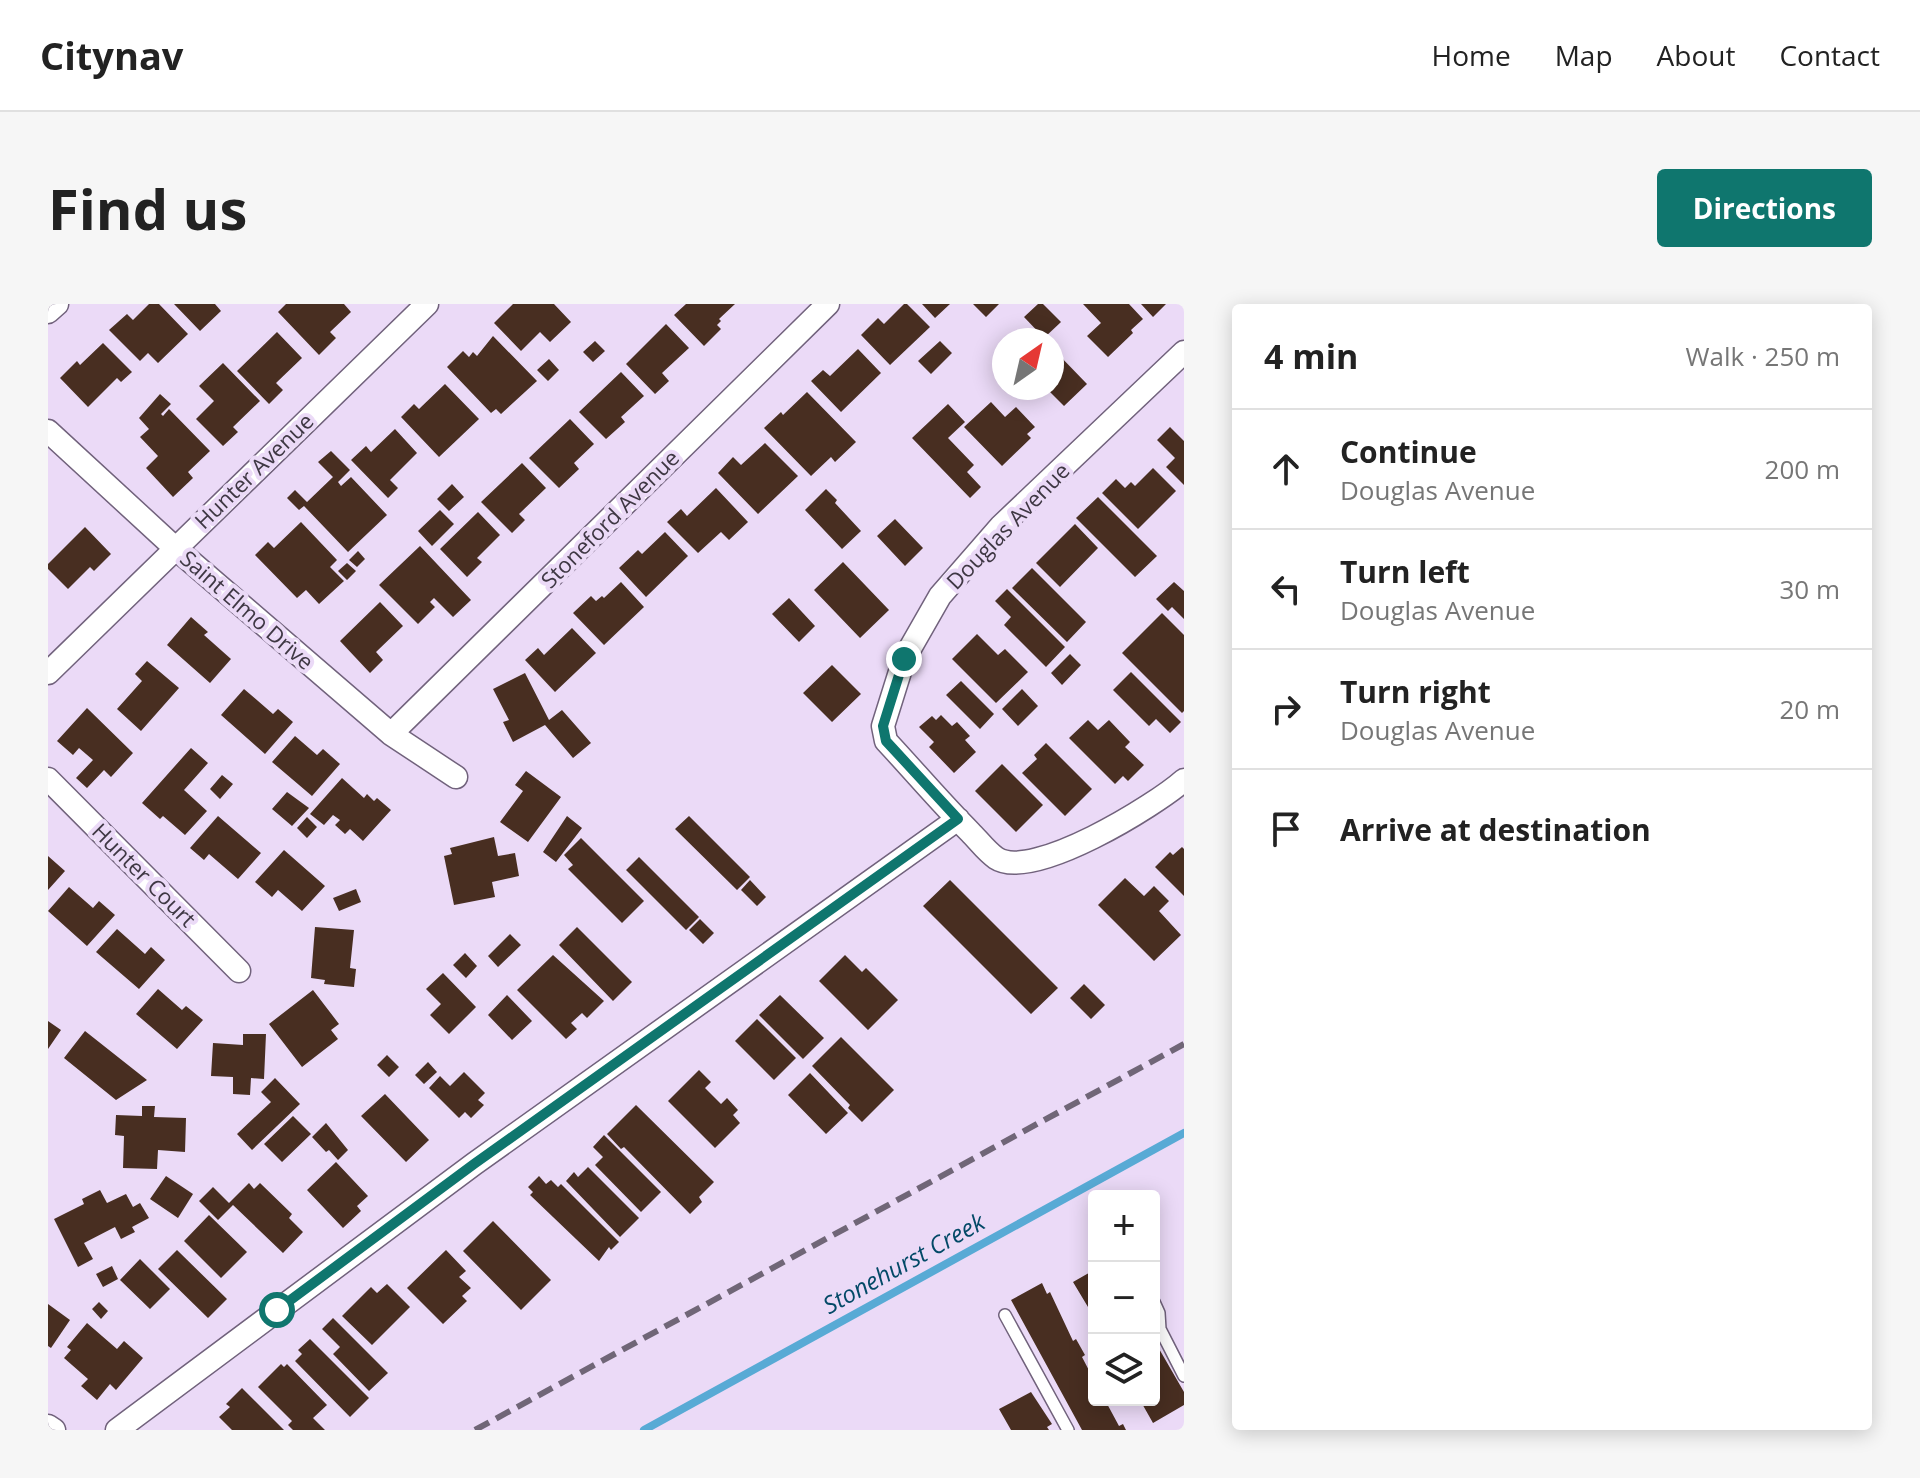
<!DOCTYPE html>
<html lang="en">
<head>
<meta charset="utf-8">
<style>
	body { margin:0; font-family:"Open Sans",sans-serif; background:#f6f6f6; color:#222 }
	.controls { position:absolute; right:24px; bottom:24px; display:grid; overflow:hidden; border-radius:8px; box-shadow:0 4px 20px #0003 }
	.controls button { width:72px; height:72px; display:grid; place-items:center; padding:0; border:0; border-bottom:2px solid #e0e0e0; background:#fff; color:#222; font:40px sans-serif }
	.compass { position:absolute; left:944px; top:24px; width:72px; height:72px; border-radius:50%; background:#fff; box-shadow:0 4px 20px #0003; rotate:34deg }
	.stop { position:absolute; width:24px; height:24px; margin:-18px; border:6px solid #0f766e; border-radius:50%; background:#fff }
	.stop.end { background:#0f766e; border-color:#fff; box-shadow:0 2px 8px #0008 }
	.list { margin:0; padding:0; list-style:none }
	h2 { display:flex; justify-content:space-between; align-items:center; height:104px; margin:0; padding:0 32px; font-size:34px }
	h2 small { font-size:26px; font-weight:400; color:#767676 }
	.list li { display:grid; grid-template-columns:52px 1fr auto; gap:24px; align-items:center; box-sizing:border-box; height:120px; padding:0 32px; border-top:2px solid #e0e0e0 }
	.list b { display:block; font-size:30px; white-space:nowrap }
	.list p { margin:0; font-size:26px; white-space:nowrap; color:#767676 }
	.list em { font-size:26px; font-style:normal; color:#767676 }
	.icon { flex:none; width:44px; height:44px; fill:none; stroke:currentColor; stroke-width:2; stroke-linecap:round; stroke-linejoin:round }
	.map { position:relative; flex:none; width:1136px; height:1126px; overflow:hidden; border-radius:8px }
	header { display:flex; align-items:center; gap:48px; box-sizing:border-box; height:112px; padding:0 40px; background:#fff; border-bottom:2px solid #e0e0e0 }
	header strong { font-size:38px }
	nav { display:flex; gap:44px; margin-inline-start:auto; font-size:28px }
	.intro { display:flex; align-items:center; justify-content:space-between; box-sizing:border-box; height:192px; padding:0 48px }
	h1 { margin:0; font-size:56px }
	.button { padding:20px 36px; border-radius:8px; background:#0f766e; color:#fff; font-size:28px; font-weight:700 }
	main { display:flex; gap:48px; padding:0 48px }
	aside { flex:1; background:#fff; border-radius:8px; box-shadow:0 4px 20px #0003 }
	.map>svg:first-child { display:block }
</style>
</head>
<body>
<header>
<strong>Citynav</strong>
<nav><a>Home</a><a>Map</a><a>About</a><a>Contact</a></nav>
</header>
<div class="intro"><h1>Find us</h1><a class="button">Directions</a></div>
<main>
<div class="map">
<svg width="1136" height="1126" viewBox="0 0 1136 1126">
	<rect width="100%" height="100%" fill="#ebdaf7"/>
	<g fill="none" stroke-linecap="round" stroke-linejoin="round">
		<path stroke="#58aad5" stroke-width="8" d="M596,1126l540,-297"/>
	</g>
	<path fill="#482e21" d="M101,0h10l29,30 -30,29 -10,-10 -8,8 -31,-31 18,-16 6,6z
		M126,0h41l6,7 -21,20z
		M238,0h58l7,8 -21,20 6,6 -17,17 -41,-43z
		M465,0h41l17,18 -21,20 -10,-10 -19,19 -27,-28z
		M638,0h49l-16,15 2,2 -4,4 4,4 -17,17 -30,-31z
		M856,0h3l23,23 -40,38 -29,-30 17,-17 6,6z
		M874,0h28l-15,14z
		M925,0h26l-13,13z
		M990,0h5l18,18 -17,16 -20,-21z
		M1035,0h46l14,15 -12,11 2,3 -25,24 -21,-21 14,-13z
		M1093,0h25l-13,13z
		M618,20l23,24 -27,25 7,8 -14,13 -29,-30z
		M229,28l25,26 -26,25 7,7 -14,14 -32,-33z
		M445,32l44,45 -36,33 -5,-5 -5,4 -44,-46 16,-16 6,6 4,-5 4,4z
		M547,37l10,10 -12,11 -10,-10z
		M892,37l12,12 -21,21 -13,-13z
		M55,39l29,29 -11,10 -4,-4 -29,29 -28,-29 17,-17 3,4z
		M810,45l23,24 -40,39 -30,-31 12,-11 7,6z
		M1008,48l31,32 -23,22 -18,-18h6v-32z
		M501,55l10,11 -11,11 -11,-11z
		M175,59l37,38 -27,26 5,5 -15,14 -27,-27 18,-18 -15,-15z
		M573,68l23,24 -23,21 4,5 -19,17 -27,-27z
		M397,80l34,35 -40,38 -38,-40 13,-13 5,5z
		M759,88l49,50 -21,20 -4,-5 -20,19 -47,-48 17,-16 2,3z
		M112,90l11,10 -10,10 2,2 6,-7 41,42 -22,21 5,6 -20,19 -27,-29 12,-12 -18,-19 9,-8 -10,-11z
		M943,98l14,15 11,-10 19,20 -8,7 4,4 -29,28 -38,-39z
		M900,100l17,18 -17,16 26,27 -7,7 14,15 -11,11 -58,-60z
		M522,115l24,25 -20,19 5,6 -20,19 -30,-30z
		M1122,123l14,14v44l-18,-18 9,-9 -18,-18z
		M347,125l22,24 -27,27 8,8 -10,10 -37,-38 15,-14 5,6z
		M717,139l33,33 -40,38 -40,-41 15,-16 8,8z
		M283,147l19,19 -12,12 3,4 10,-9 36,38 -39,37 -44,-46 -5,4 -12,-12 8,-8 12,12 26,-25 -15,-15z
		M474,159l24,25 -27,26 6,6 -13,13 -31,-31z
		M1105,164l23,23 -38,38 -36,-36 14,-14 9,9 6,-6 4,4z
		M404,180l12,13 -15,14 -12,-12z
		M668,184l32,34 -19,18 -8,-8 -23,21 -31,-31 14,-13 6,7z
		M778,185l11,11 -2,3 26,28 -19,18 -37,-39z
		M1050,193l59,59 -22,21 -59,-59z
		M392,206l14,14 -22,22 -14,-15z
		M430,208l22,23 -23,23 5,4 -15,15 -27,-28z
		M847,215l28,29 -18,18 -28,-30z
		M253,218l36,38 -7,7 14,14 -25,23 -13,-14 -9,8 -42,-43 13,-13 6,6z
		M1027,220l23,24 -38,39 -24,-24z
		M37,223l26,27 -17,17 -4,-4 -22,22 -20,-20v-5z
		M617,228l23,24 -42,41 -27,-29 19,-18 4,4z
		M372,242l51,54 -18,17 -19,-19 -4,4 5,5 -17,17 -39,-39z
		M310,247l7,8 -8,8 -8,-7z
		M795,258l46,48 -29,28 -46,-48z
		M299,259l9,8 -9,9 -9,-9z
		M984,264l54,54 -19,20 -55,-54z
		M573,278l23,25 -40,38 -31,-32 18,-17 5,5 6,-5 2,2z
		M1126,278l10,9v28l-12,-12 -4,4 -12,-12z
		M959,285l58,58 -19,20 -42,-42 7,-8 -16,-16z
		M741,294l26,28 -16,16 -27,-28z
		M332,298l23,24 -27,26 7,8 -13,13 -30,-32z
		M1114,309l22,22v76l-2,2 -60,-60z
		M143,313l17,15 -4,3 27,24 -21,24 -43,-38z
		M524,324l24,25 -41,39 -30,-32 13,-12 6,7z
		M929,330l21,21 7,-6 23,23 -32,31 -44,-44z
		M1022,350l11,11 -19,20 -11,-12z
		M99,357l32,27 -38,43 -24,-22 25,-28 -7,-7z
		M784,361l29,29 -29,28 -29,-29z
		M1083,368l50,50 -11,11 -14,-14 -7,7 -36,-36z
		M477,369l24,47 13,-10 29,33 -18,15 -28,-33 -32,17 -10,-20 6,-2 -16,-31z
		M913,377l33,33 -14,15 -34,-34z
		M196,385l29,25 5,-5 15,13 -28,32 -44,-39z
		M974,385l16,17 -20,20 -16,-17z
		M39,404l46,45 -22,24 -7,-7 -17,18 -11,-10 17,-18 -14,-12 -6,7 -16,-14z
		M893,411l11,11 5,-4 13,14 -5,4 11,12 -22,21 -25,-26 5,-5 -15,-15 13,-11 4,4z
		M1040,416l10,10 11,-10 21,22 -5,5 19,18 -16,16 -5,-5 -8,8 -46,-46z
		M247,432l22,19 6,-6 17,15 -28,32 -40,-34z
		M998,439l46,46 -27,27 -43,-43 15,-14 -3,-4z
		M143,444l17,15 -24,27 23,21 -22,24 -22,-19 -3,3 -18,-16z
		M954,460l41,41 -27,27 -41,-41z
		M478,467l35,26 -33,45 -28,-20 23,-31 -8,-6z
		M174,471l11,9 -13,15 -10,-10z
		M294,474l22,20 3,-4 7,7 3,-3 14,12 -28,31 -13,-12 -5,5 -10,-9 5,-5 -7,-5 -9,10 -14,-11z
		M239,488l22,16 -17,18 -20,-17z
		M170,512l43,37 -23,26 -29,-25 -5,6 -14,-12z
		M519,512l15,12 -26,34 -13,-10z
		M641,512l61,61 -13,13 -62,-61z
		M259,513l10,10 -10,11 -10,-10z
		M446,533l4,19 17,-3 4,23 -27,6 3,15 -41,8 -10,-49 8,-2 -2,-6z
		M533,534l63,63 -22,22 -54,-54 5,-4 -9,-10z
		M1134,543l2,2v47l-29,-29 15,-15 3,3z
		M236,546l41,36 -23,25 -24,-21 -6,7 -17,-15z
		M0,552l17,15 -17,19z
		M591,553l60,60 -13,13 -60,-60z
		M1077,574l19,18 10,-10 15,15 -10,10 22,24 -27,26 -56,-56z
		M702,576l16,17 -9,9 -16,-16z
		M902,576l108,108 -27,26 -108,-108z
		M21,583l24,21 6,-7 16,14 -28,31 -39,-35z
		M308,585l5,13 -22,9 -6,-13z
		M652,615l14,14 -11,11 -14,-14z
		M267,623l39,3 -4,38 6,1 -2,18 -30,-3 1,-4 -14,-2z
		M529,623l55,55 -19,19 -54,-56z
		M69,625l28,25 6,-7 14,13 -26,29 -43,-37z
		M462,630l11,11 -23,22 -10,-11z
		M417,649l12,13 -11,12 -13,-13z
		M505,651l51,46 -17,17 -5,-5 -11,10 6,6 -11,10 -49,-49z
		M797,651l17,17 4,-4 32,32 -30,30 -49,-49z
		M395,669l33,34 -27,27 -19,-19 11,-11 -15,-15z
		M1036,680l21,21 -14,14 -21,-21z
		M110,685l24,21 4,-4 17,14 -26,29 -41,-35z
		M265,686l26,34 -8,6 7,9 -36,28 -33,-43z
		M459,691l25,26 -20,19 -24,-25z
		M732,691l44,43 -21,21 -44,-44z
		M709,715l39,39 -22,22 -39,-39z
		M0,717l13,9 -13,19z
		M37,727l62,49 -31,20 -52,-42z
		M195,730h23l-2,45 -13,-1 -1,17 -17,-1v-17l-22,-1 2,-33 30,2z
		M793,733l53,53 -32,32 -14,-14 2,-3 -38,-39z
		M339,751l12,12 -10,10 -12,-12z
		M380,758l9,10 -13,12 -9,-9z
		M651,766l12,12 -6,6 16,16 6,-6 11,12 -5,5 7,8 -25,25 -47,-47z
		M416,768l21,21 -7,7 6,5 -13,13 -6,-6 -6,6 -30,-30 11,-12 10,10z
		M762,769l38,40 -22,21 -38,-39z
		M227,774l25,26 -48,46 -15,-16 34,-32 -10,-10z
		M337,790l44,46 -23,22 -45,-46z
		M588,801l78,77 -15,15 3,5 -12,12 -66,-67 -3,2 -14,-15z
		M94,802h13l-1,11 32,1 -1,34 -27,-2 -1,19 -34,-1 1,-32 -9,-1 1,-20 26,1z
		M245,812l18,18 -29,28 -18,-18z
		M278,819l22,27 -10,10 -9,-10 -3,2 -14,-15z
		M556,831l57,57 -20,20 -46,-47 8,-8 -10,-10z
		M288,858l32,34 -11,10 4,5 -18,17 -36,-38z
		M540,863l51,51 -19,19 -54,-56 8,-9 4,5z
		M118,872l27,18 -15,24 -28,-19z
		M491,872l7,8 5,-4 7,7 3,-3 58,58 -8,8 -2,-3 -10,14 -69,-66 3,-3 -5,-5z
		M201,879l5,6 6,-6 32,31 -3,4 14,14 -20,21 -50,-48 -15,15 -19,-19 14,-14 16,16z
		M52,886l7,13 19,-9 7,13 7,-4 9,15 -17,9 3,5 -14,7 -6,-12 -31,16 9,16 -15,8 -24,-48 30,-15 -2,-5z
		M161,911l38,37 -26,26 -37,-37z
		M445,917l58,59 -30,30 -58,-59z
		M129,946l50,49 -19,19 -50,-49z
		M398,946l20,21 -7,6 12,11 -9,8 5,5 -24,23 -36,-36z
		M92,955l30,30 -20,20 -30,-29z
		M64,962l6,13 -15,8 -7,-13z
		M1046,966v47l-21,-35z
		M994,979l5,11 3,-2 23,49 3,-2 9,16 -3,2 12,23v20h11l14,26 4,-2 3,6h-44l-71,-130z
		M339,980l23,23 -38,38 -30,-29 29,-29 6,6z
		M51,998l9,9 -7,8 -9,-10z
		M0,1000l22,16 -19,28 -3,-2z
		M285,1014l55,55 -19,18 -36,-37 7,-7 -18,-18z
		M39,1019l30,26 7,-8 19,17 -27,32 -6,-6 -13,16 -16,-14 7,-7 -24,-21 7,-8 -4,-3z
		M262,1035l59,59 -19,19 -55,-56 7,-7 -4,-4z
		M1110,1043l26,45v13l-31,18 -13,-23h14v-51z
		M233,1060l3,3 3,-3 40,41 -14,13 12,12h-32l-5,-5 4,-4 -34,-34z
		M194,1084l42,42h-52l-13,-13 11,-10 -4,-3z
		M983,1088l21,32 -5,3 2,3h-38l-12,-21z"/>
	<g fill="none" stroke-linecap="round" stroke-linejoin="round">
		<g stroke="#71627c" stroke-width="14">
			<path id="service" d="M1106,998l5,11 1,16 24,47
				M957,1011l63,115"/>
		</g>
		<g stroke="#71627c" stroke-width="25">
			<path id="minor" d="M0,8l9,-8
				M1136,48l-183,174 -61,70 -36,63 -21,67 3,15c28,30 55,62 84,91 8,8 17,20 26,26 36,24 160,-53 188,-78
				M0,127l127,117 216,186 65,43
				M0,369l379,-369
				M343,430l437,-430
				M0,475l191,192
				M0,1122l6,4
				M69,1126l357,-266 484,-345"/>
		</g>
		<use href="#service" stroke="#fff" stroke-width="11"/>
		<use href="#minor" stroke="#fff" stroke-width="22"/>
		<path stroke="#706677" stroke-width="6" stroke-dasharray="16 8" stroke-linecap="butt" d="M427,1126l709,-386"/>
	</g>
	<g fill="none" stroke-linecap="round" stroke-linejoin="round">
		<path stroke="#0f766e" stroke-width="10" d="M229,1006l197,-146 484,-345 -72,-78 -3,-15 21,-67"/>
	</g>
	<g text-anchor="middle" stroke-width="8" stroke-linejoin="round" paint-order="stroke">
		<g font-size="22" fill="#3f3844" stroke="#ebdaf7">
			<text transform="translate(206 167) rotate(-44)" y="8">Hunter Avenue</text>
			<text transform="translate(562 215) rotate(-45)" y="8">Stoneford Avenue</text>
			<text transform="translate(960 222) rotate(-46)" y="8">Douglas Avenue</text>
			<text transform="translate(199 306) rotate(41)" y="8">Saint Elmo Drive</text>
			<text transform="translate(96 571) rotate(45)" y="8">Hunter Court</text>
		</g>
		<g font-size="24" font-style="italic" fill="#034967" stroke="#ebdaf7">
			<text transform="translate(856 960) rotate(-29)" y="8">Stonehurst Creek</text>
		</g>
	</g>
</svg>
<div class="controls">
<button>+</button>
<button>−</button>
<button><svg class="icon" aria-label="layers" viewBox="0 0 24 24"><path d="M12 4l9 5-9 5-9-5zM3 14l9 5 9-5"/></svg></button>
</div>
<svg class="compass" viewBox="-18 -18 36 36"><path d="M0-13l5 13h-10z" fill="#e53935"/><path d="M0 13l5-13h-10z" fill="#767676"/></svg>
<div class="stop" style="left:229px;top:1006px"></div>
<div class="stop end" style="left:856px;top:355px"></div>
</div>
<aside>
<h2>4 min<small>Walk · 250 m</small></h2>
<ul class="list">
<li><svg class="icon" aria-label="ahead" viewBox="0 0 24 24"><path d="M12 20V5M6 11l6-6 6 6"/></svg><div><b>Continue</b><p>Douglas Avenue</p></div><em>200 m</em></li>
<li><svg class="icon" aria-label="left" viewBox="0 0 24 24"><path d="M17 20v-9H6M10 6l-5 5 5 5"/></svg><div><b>Turn left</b><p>Douglas Avenue</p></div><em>30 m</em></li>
<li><svg class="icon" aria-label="right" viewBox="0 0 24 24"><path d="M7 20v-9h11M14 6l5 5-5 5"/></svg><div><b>Turn right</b><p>Douglas Avenue</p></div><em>20 m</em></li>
<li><svg class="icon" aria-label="arrive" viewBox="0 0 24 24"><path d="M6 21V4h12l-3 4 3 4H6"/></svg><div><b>Arrive at destination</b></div></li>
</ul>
</aside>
</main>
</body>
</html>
